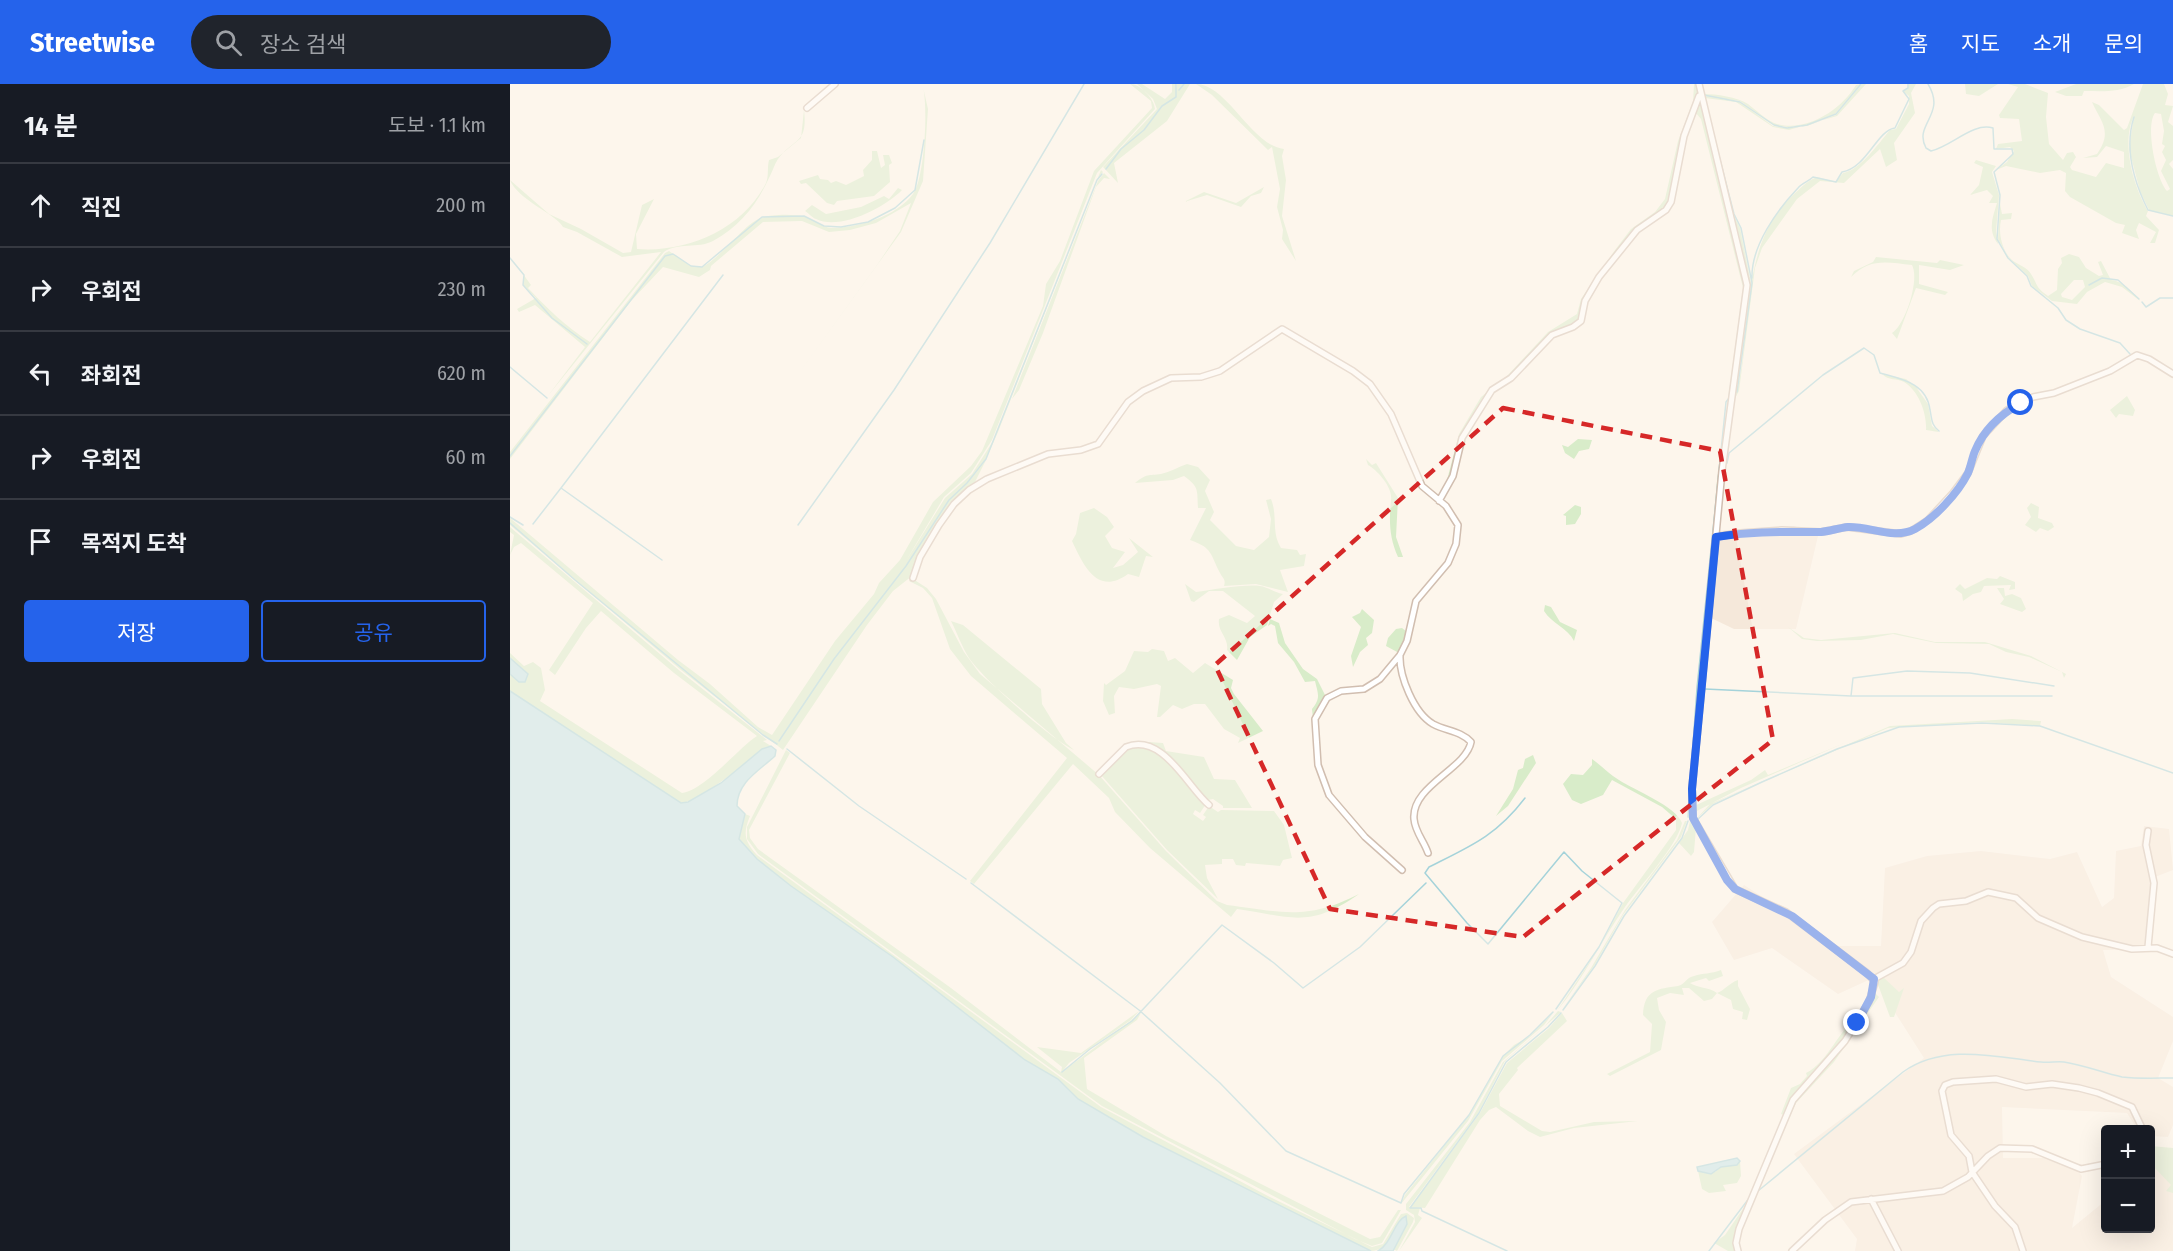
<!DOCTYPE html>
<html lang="ko">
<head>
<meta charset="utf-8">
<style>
	body { margin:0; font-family:"Fira Sans Condensed","Noto Sans KR",sans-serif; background:#20242c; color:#f1f3f6 }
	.controls { position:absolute; right:18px; bottom:18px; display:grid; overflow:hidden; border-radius:6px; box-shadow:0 6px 24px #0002 }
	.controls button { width:54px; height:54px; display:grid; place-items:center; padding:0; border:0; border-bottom:2px solid #363941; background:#171b24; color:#f1f3f6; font:30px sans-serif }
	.stop { position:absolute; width:18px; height:18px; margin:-14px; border:4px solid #2563eb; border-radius:50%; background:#fff }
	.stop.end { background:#2563eb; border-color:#fff; box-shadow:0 2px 6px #0008 }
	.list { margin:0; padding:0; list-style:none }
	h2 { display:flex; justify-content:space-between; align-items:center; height:78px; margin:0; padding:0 24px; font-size:26px }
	h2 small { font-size:20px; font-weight:400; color:#9ea1a6 }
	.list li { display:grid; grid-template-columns:39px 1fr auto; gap:18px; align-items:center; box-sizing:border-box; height:84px; padding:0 24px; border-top:2px solid #363941 }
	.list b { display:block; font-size:22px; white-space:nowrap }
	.list em { font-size:20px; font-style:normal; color:#9ea1a6 }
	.actions { display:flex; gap:12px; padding:18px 24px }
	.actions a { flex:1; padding:14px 0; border:2px solid #2563eb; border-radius:6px; text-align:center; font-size:21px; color:#2563eb }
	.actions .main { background:#2563eb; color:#fff }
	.icon { flex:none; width:33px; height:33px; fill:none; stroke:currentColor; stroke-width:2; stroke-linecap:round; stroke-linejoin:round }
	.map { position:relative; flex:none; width:1663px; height:1167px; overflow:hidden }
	header { display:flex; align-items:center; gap:36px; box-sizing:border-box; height:84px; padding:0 30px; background:#2563eb; color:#fff }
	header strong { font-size:28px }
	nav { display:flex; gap:33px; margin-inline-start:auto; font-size:21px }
	.search { width:420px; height:54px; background:#20242c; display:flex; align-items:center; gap:15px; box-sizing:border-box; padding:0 21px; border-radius:33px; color:#9ea1a6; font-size:22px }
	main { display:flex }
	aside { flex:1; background:#171b24 }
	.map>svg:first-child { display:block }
</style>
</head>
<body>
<header>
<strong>Streetwise</strong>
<div class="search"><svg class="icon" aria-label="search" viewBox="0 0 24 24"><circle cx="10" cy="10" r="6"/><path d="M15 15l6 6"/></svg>장소 검색</div>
<nav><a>홈</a><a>지도</a><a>소개</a><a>문의</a></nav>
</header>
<main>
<aside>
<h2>14 분<small>도보 · 1.1 km</small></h2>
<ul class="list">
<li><svg class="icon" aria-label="ahead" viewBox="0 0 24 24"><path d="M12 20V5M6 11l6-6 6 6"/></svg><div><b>직진</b></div><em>200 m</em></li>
<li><svg class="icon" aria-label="right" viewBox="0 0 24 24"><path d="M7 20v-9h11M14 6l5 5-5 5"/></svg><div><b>우회전</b></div><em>230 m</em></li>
<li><svg class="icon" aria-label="left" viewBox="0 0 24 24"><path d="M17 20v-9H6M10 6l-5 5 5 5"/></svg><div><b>좌회전</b></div><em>620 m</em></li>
<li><svg class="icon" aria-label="right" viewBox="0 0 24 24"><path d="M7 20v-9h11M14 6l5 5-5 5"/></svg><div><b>우회전</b></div><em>60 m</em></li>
<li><svg class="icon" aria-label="arrive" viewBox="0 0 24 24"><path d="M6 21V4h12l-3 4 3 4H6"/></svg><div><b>목적지 도착</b></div></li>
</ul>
<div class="actions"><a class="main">저장</a><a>공유</a></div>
</aside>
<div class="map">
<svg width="1663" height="1167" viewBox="0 0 1663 1167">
	<rect width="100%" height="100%" fill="#fdf6ec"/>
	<path fill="#f5e8da" d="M1284,442l24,10 -22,93h-62l-25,-12 8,-86z
		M1634,742l25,3 4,41 -18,7 -10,72 -42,1 8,27 62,40v24l-15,37 15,9v38l-5,12 -17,-1 -1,-6 -13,-1 -10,-16 -125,-6 1,51h62l17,18 -10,52 33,-27 1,27h44l1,-63 3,-3 19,18v71h-318l2,-12 -63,-85 130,-96 -51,-80 -35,16 -66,-46 -38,12 -22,-38 32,-37 94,61h43l4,-78 42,-12 54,-5 69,8 27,-7 25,55 12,-9 2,-47 25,-5z"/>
	<path fill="#d8ecc9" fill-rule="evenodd" d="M620,0c10,0 24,14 25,25l-58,64 -105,267 -21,33 -27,24 -38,64 39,-63 27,-24 21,-33 108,-271 2,2 -6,8 -99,252 -12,27 -14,19 14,-18 -13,26 -20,17 -41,73 -19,15 -26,34 -84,125 -102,-80 -171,-145v-7l168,142 32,24 48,43 14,8 63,-94 39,-47 5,-11 21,-23 33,-58 38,-36 11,-15 61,-145 3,-22 14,-23 34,-90 58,-63 -1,-7z
		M627,0h5l23,15 7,-7v-8h4l1,4v-4h13l-23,37 -53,42 4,20 -15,-16 54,-58 -4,-10z
		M686,0c31,0 56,62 88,65l-2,7 4,24 -4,36 14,45 -14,-22 1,-9 -6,-23 3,-18 -8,-42 -4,3 -56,-55z
		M1184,0h4l-1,13 -8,23 -24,89 -17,11 -50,56 -18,44 -8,6 -21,8 -41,43 -19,13 -30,47 -10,39 -5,8 13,-50 22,-37 26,-21 41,-44 29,-18 4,-15 34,-49 16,-21 24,-17 10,-13 13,-58 15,-39z
		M1190,0l3,10c14,0 34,3 45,10 8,6 17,15 26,19 31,11 67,-13 82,-38l5,-1 -26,30 -28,11 -19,2 -14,-2 -34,-24 -37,-5 29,115 8,17 11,55 -14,109c15,-64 3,-148 55,-196 8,-7 14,-15 25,-19l19,5 7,-9c16,-2 36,-30 47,-43l6,-1 13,-25v-8l-6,-5 5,-2 1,-5h7l-5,9 4,20 -21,30 3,17 -11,7 -6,-18 -36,34 -24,-2 -23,18 -35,49 -7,20 -16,123 -5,9 -7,54 21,-169 -46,-183z
		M1352,0h4l-29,32 -48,14 -16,-3 -37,-25 -31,-4 -1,-2 36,6 33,24 15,2 19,-2 29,-11z
		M1455,0h33l-19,12 -13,-2z
		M1498,0h17l23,9 -2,24 3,27 14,16 4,-7 6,-1 3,5 -6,10 2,3 24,7 10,-14 18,5v-16l-18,-6 -9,11 -14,1 14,-4c16,-23 4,-32 -5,-52l7,3 25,25 3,-2 16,-44h21l4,10 -3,11 8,1 -5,16 5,4v34l-4,4 4,5v47l-24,-6 -9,-19 -11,-42 5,-33c-13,26 -1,70 14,95l-2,5 13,14 -4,13h-5l6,-11 -17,-9 -3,7 3,9 -17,-6 3,-8 -9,-2 -46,-26 -5,-6 1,-18 -6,-3 -20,3 -34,-7 -10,4 11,-8 7,-11 -4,-4 -14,2 2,-5 24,-3 -3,-22 -19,-1 -1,-3 19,-28zM1645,29l6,1 3,17 -2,13 3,2 -3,6 4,8 -5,11 9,18 -3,2c-11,-12 -22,-65 -12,-78z
		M1566,0h58c-15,9 -33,7 -50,7l-2,5h-16l-11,-4z
		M413,3l5,22 -5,72 -22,51 -237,328 213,-295 23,-34 11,-28 -35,20 -26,7 -21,2 -27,-11 -39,1 -52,44 -1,4 -11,7 -36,-10 -32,34 -121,158v-7l155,-199 4,-2 22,15 11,1c19,-9 44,-45 59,-49 11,-4 34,-4 45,-1 9,3 15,10 25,11 27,0 66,-12 82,-34 12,-16 15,-88 10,-107z
		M1190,14l45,181 -19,154 -35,385h-3l29,-337 26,-193 -42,-169 -6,-7z
		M294,26c4,35 -10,27 -26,49 -4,6 -6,14 -10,21 -12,26 -29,47 -55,61 -15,8 -35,1 -49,11l-117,145 38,-50 -50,-42 -16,7 -2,-3 19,-11 -13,-13 1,-10 -14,-19 21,29 -3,3c21,22 36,37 62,54l71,-90 -39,5 -45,-25 -14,-5c-6,-12 -46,-28 -53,-47l39,34 32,15 42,24 8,-1 11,-47 12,-6 -18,35 1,15c50,4 106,-20 129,-66 3,-7 1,-16 3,-23l9,-3 23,-19z
		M362,67h5l4,17 4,-3 -2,-10h6l3,8 -3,2 1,17 -16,14 -37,5 -3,4 -7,-2 -21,-20 -5,1 -2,-3 19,-6 2,4 8,1 3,3 5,-2 10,4 18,-9 -1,-6 9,-10z
		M1466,76l20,6 -4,6 7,23 -3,37 2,12c-11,-14 -5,-28 -1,-41h-8l4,-7 -6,-6 -17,5 9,-10 4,-18 -9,-4z
		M594,89l6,6 -6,-1 -8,9 -53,146 -24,57 -7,9 86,-218z
		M754,103l-3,6 -10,3 -10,11 -34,-12 -23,7 20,-10 32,11z
		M388,104l4,2c-16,17 -62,41 -86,29 -4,-1 -7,-6 -11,-8l7,-6 14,9 35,-7 23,-11 5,3z
		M1490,120l2,10 10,-1 -1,6 -10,1c-3,13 1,31 11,40 6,5 15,7 19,14 7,11 4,13 17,22l9,-6 1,-21 4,-6 -1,-5 8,-4 10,3 7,11 13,8 4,-1 -5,-13 3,-1 10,19c12,1 22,12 29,21l-18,-14 -17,-5 -18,10 -10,12 -25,-3 -20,-15 -4,-10 -19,-18 -11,-19zM1564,196h9l2,7 -13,13 -10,-3 -1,-3z
		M1366,173l61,6 3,-3 24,5 -14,5 -31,-5v19l29,8 -3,3 -29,-7 -19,51 -5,-6c13,-8 28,-53 20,-68 -26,-3 -42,-7 -61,12l3,-6 19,-9z
		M1372,290l24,5 10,8 12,17 4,22 7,6 -13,-2c1,-16 -7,-39 -22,-48 -8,-4 -15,-1 -22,-8z
		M1617,312l8,14 -2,6 -14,-2 -3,4 -6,-8z
		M1068,355l14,1 -3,9 -10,2 -5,8 -9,-6 -3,-8 6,2z
		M856,375l6,6 4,-2 22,35 -2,39 7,20h-5c-9,-20 -9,-37 -7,-57 2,-13 -14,-30 -23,-35z
		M677,380l11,3 12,13 -5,11 9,21 -4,8 26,26 18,4 15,-13 2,-18 -5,-19 5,-1c7,17 0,33 10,49l16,2 3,5 6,-1 -2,12 -24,4 8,22 -32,-8 -32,2c2,-7 -1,-7 -4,-13 -10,-19 -7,-25 -30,-33l16,-32h-8c-1,-19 1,-21 -14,-32l-11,4 -38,3c12,-10 13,-7 26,-9 9,-2 17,-7 26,-10z
		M1521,419l8,4 -1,11 14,5 2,4 -6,4 -8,-3 -4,4 -11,-7 6,-8 -4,-9z
		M1065,421l6,2v7l-6,10 -9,1v-9l-3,-1z
		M584,424l13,9 7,10 -9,9 7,12 13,4 -12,16 10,-3 15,-13 -9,-14 24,19 -7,-1 -7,21 -11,-3c-30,22 -44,-7 -56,-33l4,-7 4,-21z
		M0,443l170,144 87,69 -4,1 8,5c-4,3 -8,2 -12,6 -14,12 -61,50 -78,51l-171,-112v-17l9,8 7,-10 -16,-14v-5l14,13 9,-4 8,6 4,22 -5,11 142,92c23,-3 56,-45 75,-57l-83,-63 -73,-62 -15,17 -31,47 -6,-5 44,-67 -72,-60 -7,4 -4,8 4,-20 -4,-3z
		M1490,492l15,6v7l-6,1 2,-5 -27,1 -3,6 -8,2 -10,7 -1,-7 -7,-5 5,-5 5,5 22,-11 10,1z
		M403,495l14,9 9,11 28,53 16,22 119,101 67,76 51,50 10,4c56,7 79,16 132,-11 -50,35 -67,23 -122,15l-6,8 -81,-69 -35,-36 -6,-14 -36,-34 -99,120 -4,-3 97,-123 -96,-82 -21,-27 -18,-51 -9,-10 -14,-7z
		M675,500l11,8c16,-2 48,-8 64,-6 8,1 15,7 23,8l-9,8 -7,23 -17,12 -13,23 -10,-10c2,-13 -10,-18 -8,-31l10,-4 18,8 8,-7 -32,-25h-14l-15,11 -3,-1z
		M1487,504h7l1,8 7,-2 9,4 5,11 -4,3 -22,-8 4,-5z
		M1035,521l6,2 9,15 17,8 -3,11c-6,-13 -22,-17 -30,-30z
		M852,525l12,11 -2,13 -6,5 2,7 -8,7 -7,15 -2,-11 10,-29 -9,-10 8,-4z
		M760,535l9,4 6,20 18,26 14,10 9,18 -13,22 -1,-10c9,-11 6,-15 3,-28l-10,1 -11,-20 -16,-19 -3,-17 -4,-2 -3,2z
		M441,537l12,4 78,64 1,15 24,39 8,7c-23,-11 -90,-70 -105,-92 -7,-11 -12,-25 -18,-37z
		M1278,543l16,11 17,2 74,-7 40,9h50l46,14 35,18 -2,4 -2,-6 -33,-15 -23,-5 -17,-8 -53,-1 -43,-9 -32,6 -44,1 -15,-2z
		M892,544l5,4 -8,21 -13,-7 2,-8 8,-9z
		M642,565l12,2 4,10 7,-3 18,15 12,-10 28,17 -2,8 3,6 29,37 -25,12 2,-5 -16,-9 -19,-25h-11l-12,5 -9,-4 -13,12h-3l4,-31 -4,-2 -23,5 -15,-2 -5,9 1,17 -6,2 -6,-14 1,-18 2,2 19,-14 9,-20 14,1z
		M1502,635l29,2 -1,5 -58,-4 -94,6 -163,70 -12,6 -17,15 14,-15 180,-78z
		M1339,657l-108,47 -46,24 -1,-6 57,-26 14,-10 3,5z
		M639,658l14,1 3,8 38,6 10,22 21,1 17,28h-29v-2l-10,-7 -5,1c-11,-7 -14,-16 -22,-26 -14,-16 -30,-23 -50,-29z
		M621,663c34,0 54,33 75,57l-6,9 -5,-3 -2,4 10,7 3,-4 -3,-2 6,-9 9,6 3,-2 53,1 10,14 8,33 -9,2 -3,6 -34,-3 -1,3 -9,-1 -3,-6h-11v5l-17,1 2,13 11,21 -51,-49 -66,-75 21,-24z
		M276,666l4,3 -41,77 1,8 8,11 193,139 110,84 1,-5 -25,-20 44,6 58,-42 -8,9 -62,43 -7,9 79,-59 -4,7 -53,38 3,31 79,47 204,103 10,-2 18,-27h3l-19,33 -10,3 -17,-7 -253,-133 -344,-252 -11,-15v-12z
		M1023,671l3,8 -28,43 -12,10 17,-27 5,-19 5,-2 2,-9z
		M1082,675c10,7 17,15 27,21 15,10 57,26 63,43 -4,22 -43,64 -57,84 -24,34 -41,71 -68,104l42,-63 24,-45 53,-73v-11l-14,-12 -50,-27 -9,15 -22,9 -9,-4 -9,-16 8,-10 12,1 9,-10z
		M235,730l5,2c-7,17 -6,25 7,39l344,252 167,89 104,51 11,-3 18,-30 6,-1 7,5 -1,4 -16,29 -4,-2 14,-32c-10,12 -19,34 -36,34l-228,-114 -65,-38 -26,-23 -27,-16 -132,-103 -102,-71 -34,-27 -18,-20z
		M1175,737h2l-6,16 -58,78 -29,51 -32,44 29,-42 34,-58 52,-70z
		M1180,737l6,7 -2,24 -3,4 -12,-13 9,-13z
		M1211,886l2,6 -14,5 -3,-3 -16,5c7,5 19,4 27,10 8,-3 12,-10 21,-13v6l12,23 -3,11 -5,-1 1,-7 -10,-3 -2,-9 -14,-7 -5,6 -8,2 -15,-13h-7l2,7 -14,-2 -13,5 2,12 7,12 -5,28 -51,26 -3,-2 43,-22 2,-28 -9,-9c1,-26 15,-26 35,-29 6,-1 9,-9 16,-10 9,-3 17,-2 27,-6z
		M1372,892l17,16 5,-4 -10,29h-4l-13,-35z
		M1364,908l5,5 -45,65 -38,41 -39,87 37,-88 41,-45 26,-36z
		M1048,927l3,1 -56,49 -26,51 -70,95 11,1 -2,7 4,3 -23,33 16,-29 -1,-7 -8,-5v-6l64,-82 33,-60 42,-36z
		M1044,928l-10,13 -42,36 -34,60 -67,83 4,-9 64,-80 34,-59 11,-11 16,-9z
		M1052,929l5,8 -50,47 1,2 -19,24 1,12 42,25 8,1 44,-10 44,-1 -64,7 -34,9 -12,-6 -32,-24 -7,3 -9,10 -55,88 -14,-1 69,-94 27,-50 42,-35z
		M1348,935l-29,41 -45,55 -3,-1 10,-26 9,-4 7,-8 -1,-3c23,-11 33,-46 52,-54z
		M1641,1062l22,2v45l-7,-2 5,-6 -17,-18 -3,3z
		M1230,1077l1,15 -4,7 -14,2 3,6 -17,2 -7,-4 -4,-18 17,1 6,-5 16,-2z
		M1241,1113l-13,31 -1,23h-9l-14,-8 11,-8z"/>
	<path fill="#bfe3e8" stroke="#a5d3da" stroke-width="1.5" d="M0,574l18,16 -3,8h-6l-9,-8z
		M0,607l171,112 7,-1 33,-19 41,-34 9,-3 5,4 -1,6c-15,14 -38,26 -38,50l8,8 -6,25 18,20 34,27 102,71 132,103 33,19 20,20 65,38 228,114h-861z
		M1227,1074l3,3 -3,4 -16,2 -10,7 -13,-3 -1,-4z
		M896,1132l1,8 -14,27h-15c14,-8 16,-30 28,-35z"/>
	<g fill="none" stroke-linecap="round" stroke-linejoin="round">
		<path stroke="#a5d3da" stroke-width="1.5" d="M1418,0c19,31 -15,40 -2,64l5,3c21,-5 42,-29 62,-23l1,21h18l1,5 -19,18 6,23 -3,44 11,19 19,18 4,10 27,22 8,12 14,9 40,14 10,11
			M669,6l5,-6
			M1194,11l36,7 34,23 13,3 20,-3 29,-11 25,-30
			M1624,33c-10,31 0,65 14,93l25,6
			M1201,41l23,89 7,14 11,55 -15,109
			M596,85l15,-20 23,-19 18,-24 14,-9v-13
			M0,174l14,17 -1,10 29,33 35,26
			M1242,194c-1,-32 25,-68 46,-90 4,-5 11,-7 15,-11l23,5 6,-10c25,-4 35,-42 53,-44l14,-29 -6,-8 5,-3v-4
			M1579,201l13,-7 16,2 21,19
			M1632,218l4,5 14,-9h13
			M0,283l37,31
			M0,372l155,-200 8,-2 18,12 11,1 60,-50 42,-1 20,10 17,1 27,-5 27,-14 20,-18 9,-50
			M1217,379l2,-10 94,-78 41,-27 10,7 6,18c21,6 47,10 50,37 2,9 1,15 9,21
			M51,404l162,-213
			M0,433l13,8
			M0,439l65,57 188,155 14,9
			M23,440l28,-36 101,72
			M288,441l96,-135 96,-147 94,-159
			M1195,605l146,7h201
			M1341,612l2,-18 54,-7 63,2 84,13
			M269,657l55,-82 72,-93 43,-66 18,-17 19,-24 111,-279 5,-6
			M277,665l72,57 107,73
			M1015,714c-29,38 -54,48 -96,69l-4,6 42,50 21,21 76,-92 18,19 40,32 -23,44 -43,62
			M1178,733l9,-129 29,-286 3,-4
			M1187,736l16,-15 49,-23 75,-33 62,-22 83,-4 58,3 133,47
			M461,799l168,127 81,73 66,68 115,52 3,-9 65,-79 34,-59 27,-21 23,-23
			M1053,926l32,-44 29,-50 58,-78 6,-17
			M552,988l28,-23 42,-28 90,-96 52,38 29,25 57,-41 66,-64
			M1248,1107l145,-119c41,-29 93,-15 138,-10 8,1 16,-1 23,0 20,3 39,11 58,15 17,2 35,1 51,1
			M900,1124l69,-95 27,-51 42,-35 13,-14
			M901,1124h10l1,3 85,40
			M1199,1167l41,-54"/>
		<g stroke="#d1beb0" stroke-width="8">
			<path id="minor" d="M1189,0l48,201 -25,186 -30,318 1,29 42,71 51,23 81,61 8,9 -6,20 -24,39 -52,59 -54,129 -3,14 2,8
				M297,24l28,-24
				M929,417l14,-25 9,-38 30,-48 19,-12 41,-43 21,-8 8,-6 4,-20 14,-24 38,-47 29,-20 5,-8 13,-66 15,-40
				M1206,453l24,-4 42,-3 39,2 26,-5 54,7 10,-3 17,-11 25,-27 15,-20 15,-37 24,-26 26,-13 21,-4 56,-22 27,-16 12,4 24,15
				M403,494l7,-21 19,-32 15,-21 15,-14 18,-11 61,-25 33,-4 17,-6 30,-42 15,-11 28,-13 30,-1 19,-6 62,-42 71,42 17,13 21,30 31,72 24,20 12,19 -2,19 -8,19 -32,38 -9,40 -7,14 -20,24 -16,10 -23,2 -14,7 -12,21 3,46 11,30 36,42 37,33
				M890,571c-1,21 14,58 33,69 13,7 28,7 38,18 -5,27 -60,44 -57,77 1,13 10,22 14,34
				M589,690l27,-27c37,-15 62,41 83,58
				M1638,747l-2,14 8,38 -6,64
				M1364,895l29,-16 8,-11 10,-31 12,-13 6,-4 27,-3 22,-9 28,6 22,20 44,19 50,12 25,-1 16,6
				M1361,1115l27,52
				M1282,1167l33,-31 26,-18 92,-11 25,-14 20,-21 12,-8 32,1 49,20 25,-5
				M1513,1167l-8,-24 -20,-21 -23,-34 -3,-16 -18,-21 -9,-44 3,-6 8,-3 43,-3 30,8 26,-3 27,4 19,5 34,14 11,23"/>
		</g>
		<use href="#minor" stroke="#fff" stroke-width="5"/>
	</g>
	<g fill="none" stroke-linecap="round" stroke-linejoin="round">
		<path stroke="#2563eb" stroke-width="8" d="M1347,939l14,-26 3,-18 -82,-63 -57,-27 -8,-9 -34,-62 -1,-29 24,-252c36,-6 69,-5 105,-5 9,-1 18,-4 27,-5 22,-1 46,13 67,2 20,-11 43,-36 53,-56 3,-7 4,-15 7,-22 9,-22 26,-37 46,-48"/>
	</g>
	<path d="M0 0H1663V1167H0ZM993,324l217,43 53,289 -250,197 -193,-28 -115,-244z" fill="#fdf6ec" fill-opacity=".55" fill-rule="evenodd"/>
	<path fill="none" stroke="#d62828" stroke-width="4.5" stroke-dasharray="12 8" stroke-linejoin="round" d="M993,324l217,43 53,289 -250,197 -193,-28 -115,-244z"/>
</svg>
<div class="controls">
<button>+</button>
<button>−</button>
</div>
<div class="stop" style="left:1511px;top:319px"></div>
<div class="stop end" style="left:1347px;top:939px"></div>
</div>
</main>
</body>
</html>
